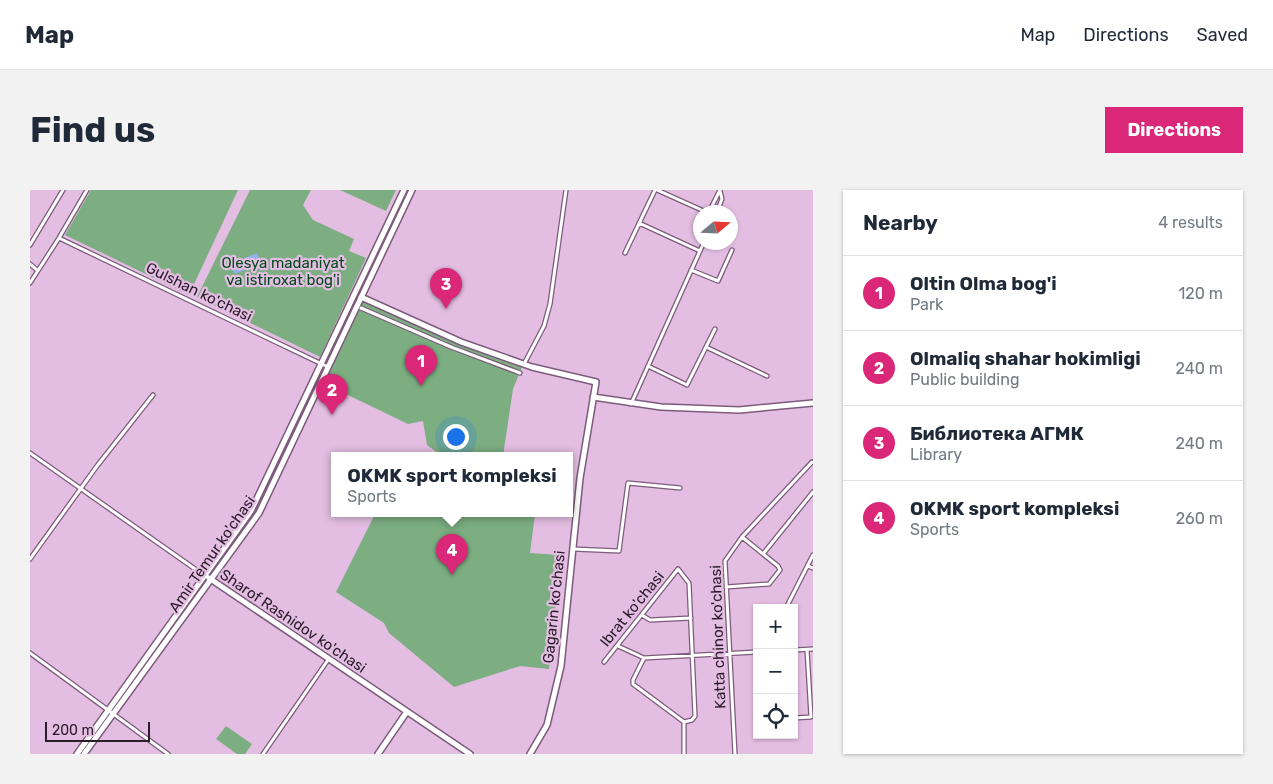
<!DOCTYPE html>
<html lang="en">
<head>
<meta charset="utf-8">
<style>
	body { margin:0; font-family:Rubik,sans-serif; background:#f2f2f3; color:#1f2937 }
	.controls { position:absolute; right:15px; bottom:15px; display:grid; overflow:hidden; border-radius:0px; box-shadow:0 1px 4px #0004 }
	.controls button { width:45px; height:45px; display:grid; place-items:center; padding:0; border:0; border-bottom:1px solid #e0e1e3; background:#fff; color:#1f2937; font:25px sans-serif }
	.compass { position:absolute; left:663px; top:15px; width:45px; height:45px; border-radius:50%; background:#fff; box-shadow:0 1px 4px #0004; rotate:71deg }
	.scale { position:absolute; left:15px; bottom:12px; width:105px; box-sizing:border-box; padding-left:5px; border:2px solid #2a1c2a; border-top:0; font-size:14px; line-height:18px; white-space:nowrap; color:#2a1c2a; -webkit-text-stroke:4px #e3bee2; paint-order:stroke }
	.you { position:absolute; left:425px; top:246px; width:18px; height:18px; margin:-12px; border:4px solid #fff; border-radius:50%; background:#1a73e8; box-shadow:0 0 0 8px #1a73e833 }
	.badge { display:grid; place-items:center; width:32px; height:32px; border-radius:50%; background:#db2777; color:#fff; font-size:16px; font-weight:700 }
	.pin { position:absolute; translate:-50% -41px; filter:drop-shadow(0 1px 2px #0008) }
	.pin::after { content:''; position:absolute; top:26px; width:18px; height:15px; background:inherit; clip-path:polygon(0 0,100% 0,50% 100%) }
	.popup { position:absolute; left:301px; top:262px; width:242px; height:65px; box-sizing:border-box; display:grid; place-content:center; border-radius:0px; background:#fff; filter:drop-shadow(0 1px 4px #0005); font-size:16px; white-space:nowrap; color:#747a83 }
	.popup b { font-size:19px; color:#1f2937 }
	.popup::after { content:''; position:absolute; left:50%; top:100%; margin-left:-10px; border:10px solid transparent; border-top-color:#fff }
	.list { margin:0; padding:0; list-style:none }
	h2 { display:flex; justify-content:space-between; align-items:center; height:65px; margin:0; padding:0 20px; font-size:21px }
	h2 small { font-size:16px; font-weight:400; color:#747a83 }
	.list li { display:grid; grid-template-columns:32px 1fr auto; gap:15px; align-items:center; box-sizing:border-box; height:75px; padding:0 20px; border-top:1px solid #e0e1e3 }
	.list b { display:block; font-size:19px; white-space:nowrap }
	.list p { margin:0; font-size:16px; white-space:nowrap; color:#747a83 }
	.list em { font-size:16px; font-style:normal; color:#747a83 }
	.icon { flex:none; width:28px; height:28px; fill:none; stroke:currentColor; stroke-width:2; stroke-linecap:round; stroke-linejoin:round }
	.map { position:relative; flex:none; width:783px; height:564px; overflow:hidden; border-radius:0px }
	header { display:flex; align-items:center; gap:30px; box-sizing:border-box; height:70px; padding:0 25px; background:#fff; border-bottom:1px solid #e0e1e3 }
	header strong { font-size:24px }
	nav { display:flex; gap:28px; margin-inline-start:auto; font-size:18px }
	.intro { display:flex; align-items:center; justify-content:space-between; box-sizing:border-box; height:120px; padding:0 30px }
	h1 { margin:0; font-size:35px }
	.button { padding:12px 22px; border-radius:0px; background:#db2777; color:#fff; font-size:18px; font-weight:700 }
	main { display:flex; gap:30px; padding:0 30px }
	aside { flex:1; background:#fff; border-radius:0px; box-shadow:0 1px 4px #0004 }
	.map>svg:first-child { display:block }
</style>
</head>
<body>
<header>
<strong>Map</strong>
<nav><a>Map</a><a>Directions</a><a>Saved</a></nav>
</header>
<div class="intro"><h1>Find us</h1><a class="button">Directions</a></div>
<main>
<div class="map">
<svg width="783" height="564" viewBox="0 0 783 564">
	<rect width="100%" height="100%" fill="#e3bee2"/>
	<path fill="#7cae82" d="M61,0h147l-49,105 -124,-60z
		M220,0h61l-8,15 10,15 41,19 -5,12 17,7 -46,99 -123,-60z
		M310,0h56l-10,21z
		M332,110l92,41 68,26 -9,22 -10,67h-61l-15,-11 -4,-24 -15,3 -85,-41z
		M345,324h160l-5,39 31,2 -12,114 -29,-3 -66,21 -65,-54 -5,-10 -48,-31z
		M196,536l26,18 -7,10h-8l-21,-15z"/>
	<path fill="#93aef2" d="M227,63l4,10 -26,11 -5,-10z"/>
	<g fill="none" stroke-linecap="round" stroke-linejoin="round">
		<g stroke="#7c5b7b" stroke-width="5.5">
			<path id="street" d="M627,0l49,22
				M679,22l11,-22
				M687,22l5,-13 -2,-8
				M609,33l61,28
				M29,48l269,129
				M0,55l33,-55
				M595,63l30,-63
				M0,74l7,6
				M661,80l27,11 14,-31
				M0,93l29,-45 28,-48
				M331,118l90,39 69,26
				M676,157l61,29
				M494,174l20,-38 6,-22 16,-114
				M618,176l39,19 28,-56
				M601,214l73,-162
				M0,263l175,123
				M543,359l46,2 9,-68 52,5
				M733,364l50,-62
				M0,369l67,-93 56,-71
				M778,376l5,2
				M696,397l43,-3 11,-14 -2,-4 -36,-29
				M756,418l27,-53
				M612,425l8,5 41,-2
				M588,456l26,12 113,-6
				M764,460l19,-1
				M777,460l4,67
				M0,463l138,101
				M614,468l-11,22v4l51,38
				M574,472l74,-93 11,14 6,133 -3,4 -8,2v32
				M764,528l17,-1
				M233,564l65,-94
				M705,564l-10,-193 17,-24 70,-75"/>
		</g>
		<g stroke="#7c5b7b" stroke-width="8">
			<path id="secondary" d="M331,107l100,45 71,25 64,15 -16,96 -19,188 -14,59 -17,29
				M563,207l68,10 78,3 74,-7
				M179,388l261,176
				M47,564l174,-243 153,-321
				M54,564l175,-241 153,-323
				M348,564l28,-41"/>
		</g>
		<use href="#street" stroke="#fff" stroke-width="3"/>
		<use href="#secondary" stroke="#fff" stroke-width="5"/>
	</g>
	<g text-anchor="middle" stroke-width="4.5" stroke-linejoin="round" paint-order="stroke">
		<g font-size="15" fill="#004c19" stroke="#e3bee2">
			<text x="253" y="78">Olesya madaniyat<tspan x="253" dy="17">va istiroxat bog'i</tspan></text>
		</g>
		<g font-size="15" fill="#2a1c2a" stroke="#e3bee2">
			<text transform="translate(169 102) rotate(26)" y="5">Gulshan ko'chasi</text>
			<text transform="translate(182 364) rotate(-55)" y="5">Amir Temur ko'chasi</text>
			<text transform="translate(524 417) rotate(-84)" y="5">Gagarin ko'chasi</text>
			<text transform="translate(602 419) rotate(-51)" y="5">Ibrat ko'chasi</text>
			<text transform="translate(263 431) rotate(34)" y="5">Sharof Rashidov ko'chasi</text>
			<text transform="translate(688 447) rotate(-92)" y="5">Katta chinor ko'chasi</text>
		</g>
	</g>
</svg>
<div class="controls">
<button>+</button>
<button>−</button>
<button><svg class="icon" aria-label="locate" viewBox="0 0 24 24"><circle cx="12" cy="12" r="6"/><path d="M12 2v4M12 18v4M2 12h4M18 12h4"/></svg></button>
</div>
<svg class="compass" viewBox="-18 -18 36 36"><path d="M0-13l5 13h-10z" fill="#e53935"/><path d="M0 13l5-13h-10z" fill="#747a83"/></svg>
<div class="scale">200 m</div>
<div class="you"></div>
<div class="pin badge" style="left:391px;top:196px">1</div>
<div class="pin badge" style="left:302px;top:225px">2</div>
<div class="pin badge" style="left:416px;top:119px">3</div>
<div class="pin badge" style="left:422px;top:385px">4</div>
<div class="popup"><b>OKMK sport kompleksi</b>Sports</div>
</div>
<aside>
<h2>Nearby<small>4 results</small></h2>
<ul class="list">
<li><span class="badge">1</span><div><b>Oltin Olma bog'i</b><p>Park</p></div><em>120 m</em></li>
<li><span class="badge">2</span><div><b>Olmaliq shahar hokimligi</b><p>Public building</p></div><em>240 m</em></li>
<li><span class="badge">3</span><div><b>Библиотека АГМК</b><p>Library</p></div><em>240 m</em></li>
<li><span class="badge">4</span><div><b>OKMK sport kompleksi</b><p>Sports</p></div><em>260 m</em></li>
</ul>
</aside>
</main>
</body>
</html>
